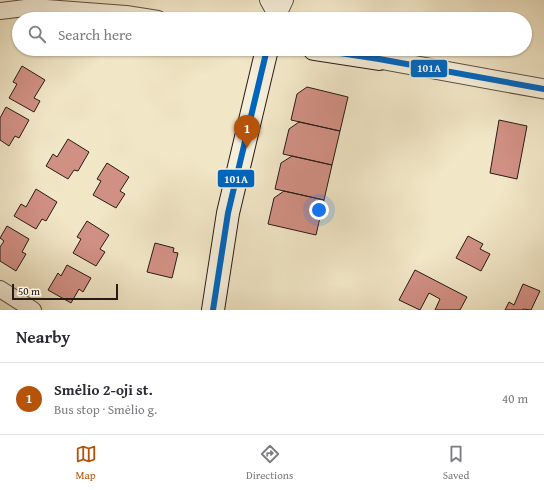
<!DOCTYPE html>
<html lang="en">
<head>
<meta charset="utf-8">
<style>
	body { margin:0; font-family:"Gentium Book Plus",serif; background:#f2f2f3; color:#2b2b33 }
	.scale { position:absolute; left:12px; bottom:10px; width:106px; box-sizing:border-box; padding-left:4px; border:2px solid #281b17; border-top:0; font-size:11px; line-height:14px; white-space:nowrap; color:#281b17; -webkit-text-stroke:3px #f6efda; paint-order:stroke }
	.you { position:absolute; left:319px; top:210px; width:14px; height:14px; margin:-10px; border:3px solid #fff; border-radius:50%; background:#1a73e8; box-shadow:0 0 0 6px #1a73e833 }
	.badge { display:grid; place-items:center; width:26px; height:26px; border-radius:50%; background:#b45309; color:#fff; font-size:13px; font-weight:700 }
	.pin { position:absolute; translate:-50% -33px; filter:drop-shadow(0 1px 2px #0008) }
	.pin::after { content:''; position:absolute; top:21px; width:14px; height:12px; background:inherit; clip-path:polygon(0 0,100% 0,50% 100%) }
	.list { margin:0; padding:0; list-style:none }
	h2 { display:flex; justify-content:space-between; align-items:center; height:52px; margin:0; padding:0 16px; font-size:17px }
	h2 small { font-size:13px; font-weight:400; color:#7c7c81 }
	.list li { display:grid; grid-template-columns:26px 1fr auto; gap:12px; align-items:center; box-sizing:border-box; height:72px; padding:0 16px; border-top:1px solid #e1e1e2 }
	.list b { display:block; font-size:15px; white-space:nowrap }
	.list p { margin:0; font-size:13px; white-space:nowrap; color:#7c7c81 }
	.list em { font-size:13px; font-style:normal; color:#7c7c81 }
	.icon { flex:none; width:22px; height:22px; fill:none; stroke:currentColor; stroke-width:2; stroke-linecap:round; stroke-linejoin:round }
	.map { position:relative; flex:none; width:544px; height:310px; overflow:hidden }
	.search { position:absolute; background:#fff; box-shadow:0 1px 3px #0004; left:12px; right:12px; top:12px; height:44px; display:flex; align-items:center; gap:10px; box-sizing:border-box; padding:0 14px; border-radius:22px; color:#7c7c81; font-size:15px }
	.sheet { height:124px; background:#fff }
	nav { display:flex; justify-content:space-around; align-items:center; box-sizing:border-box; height:56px; border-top:1px solid #e1e1e2; background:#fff; font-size:11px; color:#7c7c81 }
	nav a { display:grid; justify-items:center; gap:2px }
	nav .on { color:#b45309 }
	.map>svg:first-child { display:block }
</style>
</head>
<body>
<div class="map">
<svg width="544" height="310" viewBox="0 0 544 310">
	<rect width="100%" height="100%" fill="#f1e6c6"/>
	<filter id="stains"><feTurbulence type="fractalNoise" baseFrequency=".005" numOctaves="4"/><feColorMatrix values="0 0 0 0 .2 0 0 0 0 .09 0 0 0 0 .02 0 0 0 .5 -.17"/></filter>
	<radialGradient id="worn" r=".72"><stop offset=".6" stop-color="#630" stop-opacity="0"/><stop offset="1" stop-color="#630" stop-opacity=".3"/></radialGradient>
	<path fill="#d19084" stroke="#281b17" d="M22,66l23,14 -11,18 6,3 -6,11 -25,-14 8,-14 -4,-2z
		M307,87l41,10 -8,34 -49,-11 6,-26z
		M6,107l23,13 -10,18 -4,-2 -6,10 -9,-6v-22z
		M499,120l28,6 -10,53 -27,-6z
		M299,122l41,9 -8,34 -49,-11 6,-25z
		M68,139l21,13 -11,19 -4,-1 -6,9 -22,-13 7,-12 4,3z
		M292,156l40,9 -8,35 -49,-11 6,-26z
		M107,163l22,14 -9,14 5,3 -9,14 -23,-13 8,-14 -4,-2z
		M36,189l21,13 -11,19 -4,-2 -6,10 -22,-13 7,-12 5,3z
		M284,191l40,9 -8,35 -48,-11 6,-26z
		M87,221l22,14 -9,14 5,3 -9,14 -23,-13 8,-14 -4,-2z
		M7,226l22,13 -7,13 4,2 -10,17 -16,-10v-14l4,-6 -4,-3z
		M468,236l15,8 -3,5 10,5 -9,17 -25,-13z
		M155,243l19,5 -1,4 5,1 -6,25 -25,-6z
		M67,265l24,13 -8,14 -4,-3 -8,14 -23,-13 10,-17 3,3z
		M415,270l52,27 -7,13h-25l5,-11 -11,-6 -9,17 -21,-10z
		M523,284l17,7 -9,19 -8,-1v1h-18l4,-8 5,3z"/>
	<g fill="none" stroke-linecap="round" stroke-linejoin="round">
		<g stroke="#5a4e43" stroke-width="18">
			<path id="minor" d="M268,0l9,16
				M0,11l33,-4 93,7 32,5
				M276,19l9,-19
				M0,289l33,21"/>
		</g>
		<g stroke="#5a4e43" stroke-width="21">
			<path id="tertiary" d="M379,59l165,30"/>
		</g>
		<g stroke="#281b17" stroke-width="24">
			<path id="secondary" d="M314,49l65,10
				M213,310l15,-97 39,-164"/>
		</g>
		<use href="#minor" stroke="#f6efda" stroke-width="16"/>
		<use href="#tertiary" stroke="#f6efda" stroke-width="19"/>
		<use href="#secondary" stroke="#f6efda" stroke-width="22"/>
		<g stroke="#f6efda" stroke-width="9">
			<path id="bus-1" d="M314,49l65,10 165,30
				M213,310l15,-97 39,-164"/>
		</g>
		<use href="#bus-1" stroke="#0065bd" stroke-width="6"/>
	</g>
	<g stroke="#f6efda" stroke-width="1.5">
		<rect x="410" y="59" width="38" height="19" rx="4" fill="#0065bd"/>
		<rect x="217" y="169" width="38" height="19" rx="4" fill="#0065bd"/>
	</g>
	<g font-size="11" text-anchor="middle" font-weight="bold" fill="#fff">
		<text x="429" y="72">101A</text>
		<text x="236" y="183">101A</text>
	</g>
	<rect width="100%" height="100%" filter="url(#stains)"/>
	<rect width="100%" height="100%" fill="url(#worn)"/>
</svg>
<div class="scale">50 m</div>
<div class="you"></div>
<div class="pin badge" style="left:247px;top:148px">1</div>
<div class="search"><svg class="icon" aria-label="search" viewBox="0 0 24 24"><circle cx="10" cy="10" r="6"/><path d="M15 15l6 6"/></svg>Search here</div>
</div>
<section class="sheet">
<h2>Nearby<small></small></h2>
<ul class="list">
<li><span class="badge">1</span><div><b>Smėlio 2-oji st.</b><p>Bus stop · Smėlio g.</p></div><em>40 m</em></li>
</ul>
</section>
<nav>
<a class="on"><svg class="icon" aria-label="map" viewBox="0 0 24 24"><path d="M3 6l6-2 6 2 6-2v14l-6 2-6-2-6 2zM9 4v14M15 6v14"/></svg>Map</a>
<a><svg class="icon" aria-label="directions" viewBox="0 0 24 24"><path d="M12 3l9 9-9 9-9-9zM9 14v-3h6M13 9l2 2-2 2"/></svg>Directions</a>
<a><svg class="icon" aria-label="saved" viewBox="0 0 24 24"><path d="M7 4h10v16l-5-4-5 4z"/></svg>Saved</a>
</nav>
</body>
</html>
